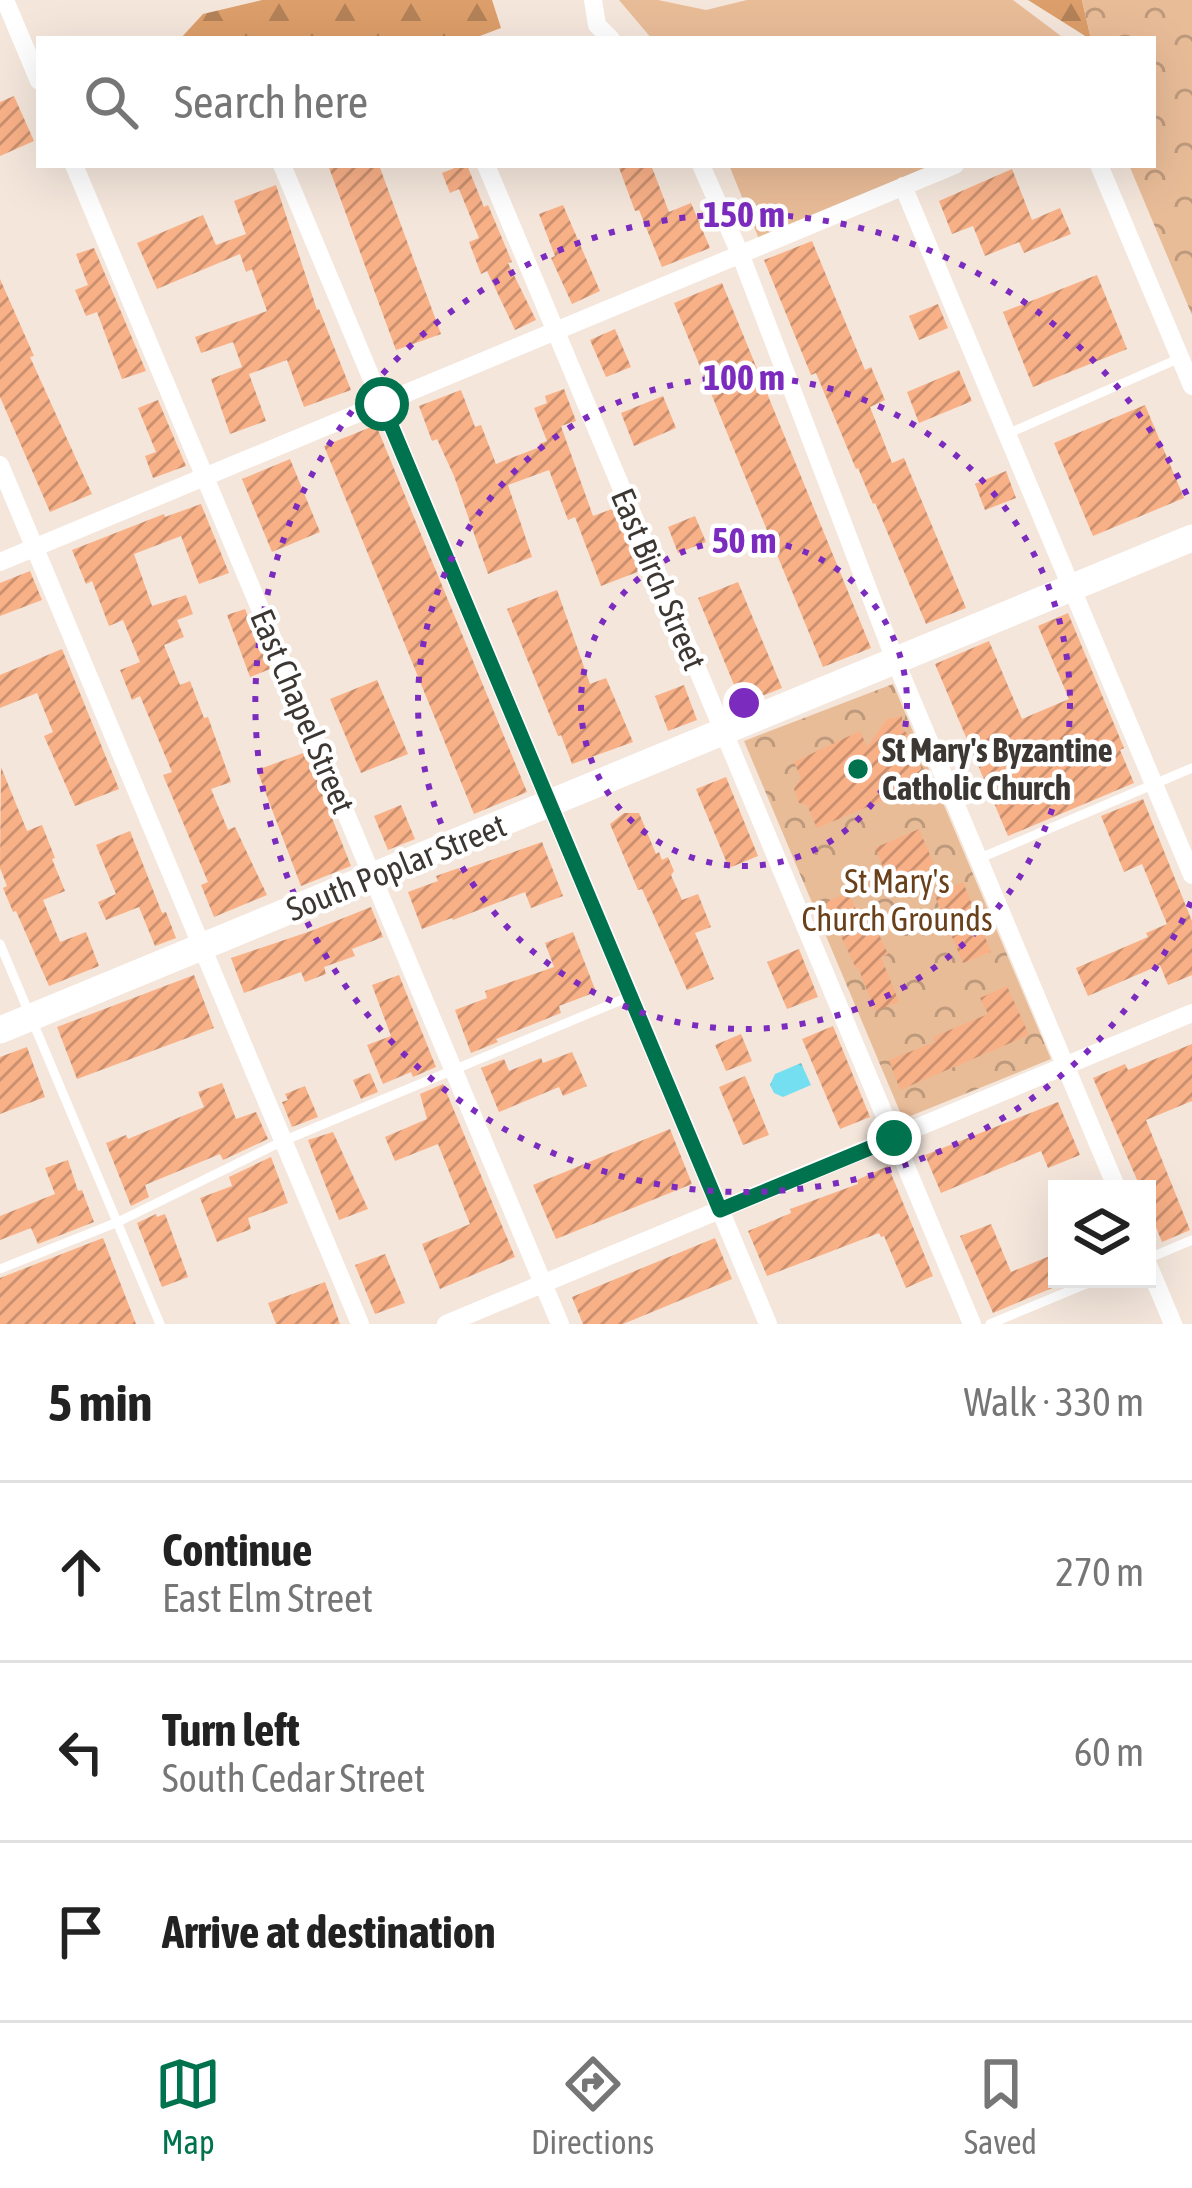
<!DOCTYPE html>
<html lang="en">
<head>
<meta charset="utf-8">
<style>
	body { margin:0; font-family:"Asap Condensed",sans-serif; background:#f6f6f6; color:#222 }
	.controls { position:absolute; right:36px; bottom:36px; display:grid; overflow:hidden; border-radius:0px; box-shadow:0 12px 48px #0002 }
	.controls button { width:108px; height:108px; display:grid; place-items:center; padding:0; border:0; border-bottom:3px solid #e0e0e0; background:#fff; color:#222; font:60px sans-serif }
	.stop { position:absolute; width:36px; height:36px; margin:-27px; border:9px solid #00734e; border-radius:50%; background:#fff }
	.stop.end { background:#00734e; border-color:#fff; box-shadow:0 3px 12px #0008 }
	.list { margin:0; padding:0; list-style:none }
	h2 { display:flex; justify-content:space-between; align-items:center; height:156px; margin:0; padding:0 48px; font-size:51px }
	h2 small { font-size:39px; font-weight:400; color:#767676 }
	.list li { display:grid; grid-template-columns:78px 1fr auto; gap:36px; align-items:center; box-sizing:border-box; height:180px; padding:0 48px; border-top:3px solid #e0e0e0 }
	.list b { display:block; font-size:45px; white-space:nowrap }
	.list p { margin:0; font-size:39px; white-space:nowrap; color:#767676 }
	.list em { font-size:39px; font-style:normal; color:#767676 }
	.icon { flex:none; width:66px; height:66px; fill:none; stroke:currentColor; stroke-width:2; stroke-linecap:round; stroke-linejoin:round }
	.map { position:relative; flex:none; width:1192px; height:1324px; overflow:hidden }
	.search { position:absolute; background:#fff; box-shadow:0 12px 48px #0002; left:36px; right:36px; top:36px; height:132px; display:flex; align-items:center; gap:30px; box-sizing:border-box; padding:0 42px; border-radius:0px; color:#767676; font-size:45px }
	.sheet { height:696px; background:#fff }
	nav { display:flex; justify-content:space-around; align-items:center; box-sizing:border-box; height:168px; border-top:3px solid #e0e0e0; background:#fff; font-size:33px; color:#767676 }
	nav a { display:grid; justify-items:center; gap:6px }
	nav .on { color:#00734e }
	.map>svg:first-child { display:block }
</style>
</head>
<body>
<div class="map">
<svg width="1192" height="1324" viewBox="0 0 1192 1324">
	<defs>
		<pattern id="forest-firs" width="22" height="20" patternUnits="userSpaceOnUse" patternTransform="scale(3)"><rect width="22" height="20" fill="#dc9e6a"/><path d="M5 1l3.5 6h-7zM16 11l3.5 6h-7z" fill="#b48258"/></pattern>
		<pattern id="park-crowns" width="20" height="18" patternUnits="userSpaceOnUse" patternTransform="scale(3)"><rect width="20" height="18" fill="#e9bc98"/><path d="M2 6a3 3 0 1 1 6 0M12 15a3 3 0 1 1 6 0" fill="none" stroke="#be9a7d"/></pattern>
		<pattern id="water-ripples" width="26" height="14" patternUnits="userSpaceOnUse" patternTransform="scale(3)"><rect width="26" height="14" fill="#74dff0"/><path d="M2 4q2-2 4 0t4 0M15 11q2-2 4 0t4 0" fill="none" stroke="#65c0ce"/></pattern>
		<pattern id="building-hatch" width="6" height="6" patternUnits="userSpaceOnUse" patternTransform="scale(3)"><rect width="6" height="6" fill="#f8b087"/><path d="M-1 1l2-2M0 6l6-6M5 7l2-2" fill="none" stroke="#ca906f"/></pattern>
	</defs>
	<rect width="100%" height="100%" fill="#f4e6db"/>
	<path fill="#e9bc98" d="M619,0h39l48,10 41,-10h266l52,39h-413z
		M729,165h203l-173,74z"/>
	<path fill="url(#forest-firs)" d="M262,0h230l9,28 -29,11h-292l23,-25z
		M1028,0h54l9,39h-1z"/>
	<path fill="url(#park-crowns)" d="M1082,0h110v315l-63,-150h24v-126h-62z
		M893,684l158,375 -148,60 -159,-378z"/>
	<path fill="url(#water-ripples)" d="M801,1063l10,22 -28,12 -9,-4 -4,-8 5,-11z"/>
	<path fill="url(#building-hatch)" d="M14,96l20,45 -34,15v-54z
		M328,165h51l62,169 -45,16z
		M462,165h5l17,42 4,-2 24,57 -4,1 28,57 -21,10 -28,-59 -6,3 -12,-32 10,-4 -20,-49 -9,4 -8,-20z
		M618,165h33l18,47 22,-9 19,45 -48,19 -23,-57 -4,1z
		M1012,169l20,51 28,-12 11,26 -47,19 -5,-11 -34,14 -12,-30 -21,8 -13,-33z
		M276,185l41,125 2,-1 32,81 -47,17 -17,-47 -38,14 17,47 -36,13 -19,-55 31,-12 -9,-25 -32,11 -6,-16 72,-26 -15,-42 -6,3 -6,-18 -83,35 -20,-46 66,-28 13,30 30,-11 -12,-33z
		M563,205l37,86 -28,13 -21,-46 4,-2 -16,-42z
		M812,241l53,129 6,-3 14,33 -15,7 22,56 12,-5 62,150 -40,16 -51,-121 -2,1 -15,-36 -2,1 -40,-96 -5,2 -47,-115z
		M94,248l52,123 -24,8 -25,-67 -11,4 -11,-26 13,-5 -12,-31z
		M1097,275l30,74 -94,38 -30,-75z
		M0,279l34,77 -4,1 62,137 -42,18 -50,-115z
		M722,283l149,365 -48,19 -149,-364z
		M938,304l10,24 -29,12 -10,-24z
		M615,329l16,38 -25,10 -16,-37z
		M959,370l13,31 -53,22 -12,-31z
		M564,389l12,32 -15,5 32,90 22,-8 25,63 -39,15 -26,-69 -7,3 -19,-50 -41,15 24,72 -44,17 -34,-98 -17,-37 -5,2 -13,-35 42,-16 14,37 6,-2 15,39 44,-17 -1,-3 8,-3 -13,-33 13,-5 -2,-7z
		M663,396l13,32 -42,18 -13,-33z
		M158,400l28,66 -33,12 -8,-22 11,-4 -18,-44z
		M1145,405l39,93 -91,38 -39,-93z
		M376,425l151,367 -53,22 -150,-368z
		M290,459l30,73 -48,20 -30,-73z
		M1006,471l10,27 -31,12 -10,-26z
		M201,504l28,69 -30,11 -18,-48 -47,18 18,52 34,-11 7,19 -16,6 7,17 -20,8 16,40 10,-4 14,37 4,-1 23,65 -20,7 17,41 7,-3 32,68 -53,22 -13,-32 7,-3 -45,-107 9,-3 -32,-76 -8,4 -12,-30 20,-8 -17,-42 -14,6 -17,-45 -6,3 -14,-34 92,-36 1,3z
		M695,516l11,26 -28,11 -10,-26z
		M30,571l12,29 -42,16v-33z
		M738,582l44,106 -40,16 -44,-106z
		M557,590l33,94 16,-6 27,64 -61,22 -11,-29 -3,1 -51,-127z
		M245,609l25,60 -20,8 -23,-62z
		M1068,613l56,135 -4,2 14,33 -126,53 -73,-172 54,-23 33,78 47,-20 -31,-73z
		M62,649l57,140 -44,17 -31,-70 9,-4 -16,-39 -37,15v-33z
		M377,680l31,74 -47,19 -31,-74z
		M684,685l13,35 -29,11 -13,-35z
		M902,716v13l12,11 8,31 4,2 -6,12 -103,43 -10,-23 -8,-2 -5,-14 7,-11 -7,-16 66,-31 7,16 20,-28z
		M306,752l45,114 -50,20 -44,-116z
		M1,767l26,64 15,-6 13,33 -3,1 13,32 -22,9 17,42 26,-10 13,34 -50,20 -33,-75 -3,1 -10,-24 4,-2 -7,-18z
		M726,777l32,79 -29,12 -33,-79z
		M1143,799l49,122v54l-24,10 -8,-20 -72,31 -12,-28 72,-31 -2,-4 21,-9 -25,-60 -18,8 -23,-56z
		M401,805l14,34 -27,11 -14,-34z
		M624,813h15l17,41 3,-2 3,8 6,-3 6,14 -3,4 11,25 16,-6 13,33 -16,6 19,46 -27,11 -45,-101 -4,1 -28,-66z
		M919,829l16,38 -44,19 -16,-38z
		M130,831l32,82 4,-1 10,26 -21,8 -16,-39 -33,13 -8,-18 18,-8 -20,-49z
		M542,842l21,54 -32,12 -6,-16 -72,28 -1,-2 -30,11 -14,-37 30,-11 -2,-5 23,-8 1,3z
		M963,882l28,70 -28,11 -29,-69z
		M849,893l10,23 9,-5 20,43 -7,3 18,45 -24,9 -17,-44 -2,1 -31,-66z
		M371,907l12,30 -31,12 3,7 -31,11 2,7 -21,8 -4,-10 -57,21 -13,-35 80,-27z
		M573,932l23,60 -37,14 2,7 -65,26 2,3 -27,11 -16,-43 32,-12 -2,-7 69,-24 -9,-24z
		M799,949l19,48 -31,12 -20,-47z
		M194,975l20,53 -137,51 -20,-52z
		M399,975l37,92 -23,10 -2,-5 -28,12 -16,-39 24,-9 -19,-51z
		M1007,986l22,49 -129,55 -11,-30 46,-18 -2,-5 55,-23 -8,-16z
		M833,1026l37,91 -30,12 -38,-90z
		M741,1034l11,27 -26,10 -11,-26z
		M1192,1044v57l-46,19 44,110 -28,12 -15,-37v-16h-6l-48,-111 32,-14 3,6z
		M27,1047l18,50 -45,17v-57z
		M572,1052l15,34 -24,10 -4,-9 -60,25 -18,-44 23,-9 5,12 32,-13 2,5z
		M370,1073l8,19 -17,7 -8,-19z
		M745,1076l24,59 -26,10 -24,-58z
		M222,1083l14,36 20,-7 12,27 -45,21 -3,-6 -75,31 4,12 -18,9 -25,-63 20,-8 2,4 76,-32 -6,-15z
		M443,1084l72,173 -75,32 -18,-45 48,-20 -32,-80 -43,17 -10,-24 42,-18 -7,-25z
		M305,1086l13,31 -26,10 -10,-25 6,-2 -3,-6z
		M1058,1102l22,53 -32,13 -7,-17 -100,42 -16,-38z
		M670,1129l22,55 -136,55 -23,-54z
		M333,1132l35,77 -29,11 -31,-80z
		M271,1157l17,46 -40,15 3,11 -34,13 -17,-44 32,-12 -3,-9z
		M68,1160l10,31 4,-1 12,32 -56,22 -7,-16 -31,12v-24l55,-22 -10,-26z
		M888,1166l45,110 -27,12 -22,-52 -3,1 -2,-4 -112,43 -19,-45 43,-18 -1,-4 68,-25 -1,-4z
		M156,1214l1,3 8,-3 23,63 -26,10 -25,-64z
		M991,1224l20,48 46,-19v33l-64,27 -33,-77z
		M103,1238l33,86h-136v-46z
		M715,1238l17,41 -109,45h-40l-11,-27z
		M385,1254l20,49 -30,11 -20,-49z
		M325,1282l15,42h-64l-8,-21z"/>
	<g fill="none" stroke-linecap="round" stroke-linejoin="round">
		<path stroke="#fff" stroke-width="9" d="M1007,434l173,-76
			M978,859l214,-91
			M0,944l160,380
			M1147,1259l45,-19
			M0,1269l118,-47 165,-81 348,-145
			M990,1324l108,-45"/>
		<path stroke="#fff" stroke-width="18" d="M5,0l34,81
			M593,0l4,25 14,14
			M74,165l486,1159
			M282,165l486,1159
			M486,165l486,1159
			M701,165l40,91 154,404 222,529
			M1099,165l93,221
			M903,186l289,689
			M0,465l360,859
			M0,562l955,-397
			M1147,1262l26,62
			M446,1324l746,-311"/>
		<path stroke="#fff" stroke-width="27" d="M0,1030l1192,-492"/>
	</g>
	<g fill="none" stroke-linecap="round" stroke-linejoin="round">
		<path stroke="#00734e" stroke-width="15" d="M382,404l338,806 174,-72"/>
	</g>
	<g fill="none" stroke="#7b2cbf" stroke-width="6" stroke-dasharray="6 12">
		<circle cx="744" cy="703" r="163"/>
		<circle cx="744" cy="703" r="326"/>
		<path d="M1191 902A489 489 0 1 1 1191 504"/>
	</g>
	<circle fill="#00734e" stroke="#fff" stroke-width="4.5" cx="858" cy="769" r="12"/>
	<g text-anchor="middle" stroke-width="9" stroke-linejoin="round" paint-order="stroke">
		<g font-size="33" fill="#3c3732" stroke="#fff">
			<text transform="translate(659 579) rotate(67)" y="12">East Birch Street</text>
			<text transform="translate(303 711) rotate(67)" y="12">East Chapel Street</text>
			<text transform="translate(396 867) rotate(-22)" y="12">South Poplar Street</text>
		</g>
		<g font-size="33" font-weight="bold" fill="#3c3732" stroke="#fff" text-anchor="start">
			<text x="882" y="762">St Mary's Byzantine<tspan x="882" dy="38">Catholic Church</tspan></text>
		</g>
		<g font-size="33" fill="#694019" stroke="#fff">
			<text x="897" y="893">St Mary's<tspan x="897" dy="38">Church Grounds</tspan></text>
		</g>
	</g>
	<circle cx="744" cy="703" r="18" fill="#7b2cbf" stroke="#fff" stroke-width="6"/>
	<g font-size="36" text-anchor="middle" font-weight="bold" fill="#7b2cbf" stroke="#fff" stroke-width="9" stroke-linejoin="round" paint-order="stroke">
		<text x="744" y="227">150 m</text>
		<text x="744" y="390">100 m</text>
		<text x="744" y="553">50 m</text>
	</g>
</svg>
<div class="controls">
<button><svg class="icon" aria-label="layers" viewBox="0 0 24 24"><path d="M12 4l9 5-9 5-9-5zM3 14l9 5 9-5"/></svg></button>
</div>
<div class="stop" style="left:382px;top:404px"></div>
<div class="stop end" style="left:894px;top:1138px"></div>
<div class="search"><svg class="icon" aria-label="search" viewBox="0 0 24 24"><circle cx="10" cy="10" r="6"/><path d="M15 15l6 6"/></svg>Search here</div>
</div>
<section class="sheet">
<h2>5 min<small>Walk · 330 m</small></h2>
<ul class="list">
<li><svg class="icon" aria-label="ahead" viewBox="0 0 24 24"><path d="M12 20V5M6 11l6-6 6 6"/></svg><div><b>Continue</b><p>East Elm Street</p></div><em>270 m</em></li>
<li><svg class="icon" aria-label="left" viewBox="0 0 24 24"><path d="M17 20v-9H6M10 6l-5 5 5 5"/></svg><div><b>Turn left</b><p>South Cedar Street</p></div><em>60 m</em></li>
<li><svg class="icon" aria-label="arrive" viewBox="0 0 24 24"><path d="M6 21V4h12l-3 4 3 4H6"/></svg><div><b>Arrive at destination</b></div></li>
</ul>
</section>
<nav>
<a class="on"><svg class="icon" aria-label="map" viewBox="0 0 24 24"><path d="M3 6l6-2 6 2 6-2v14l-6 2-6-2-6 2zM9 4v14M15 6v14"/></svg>Map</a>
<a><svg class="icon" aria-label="directions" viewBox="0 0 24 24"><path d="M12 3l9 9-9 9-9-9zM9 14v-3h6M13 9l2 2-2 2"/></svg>Directions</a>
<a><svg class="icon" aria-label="saved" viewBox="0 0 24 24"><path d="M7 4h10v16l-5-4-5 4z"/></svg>Saved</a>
</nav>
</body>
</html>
